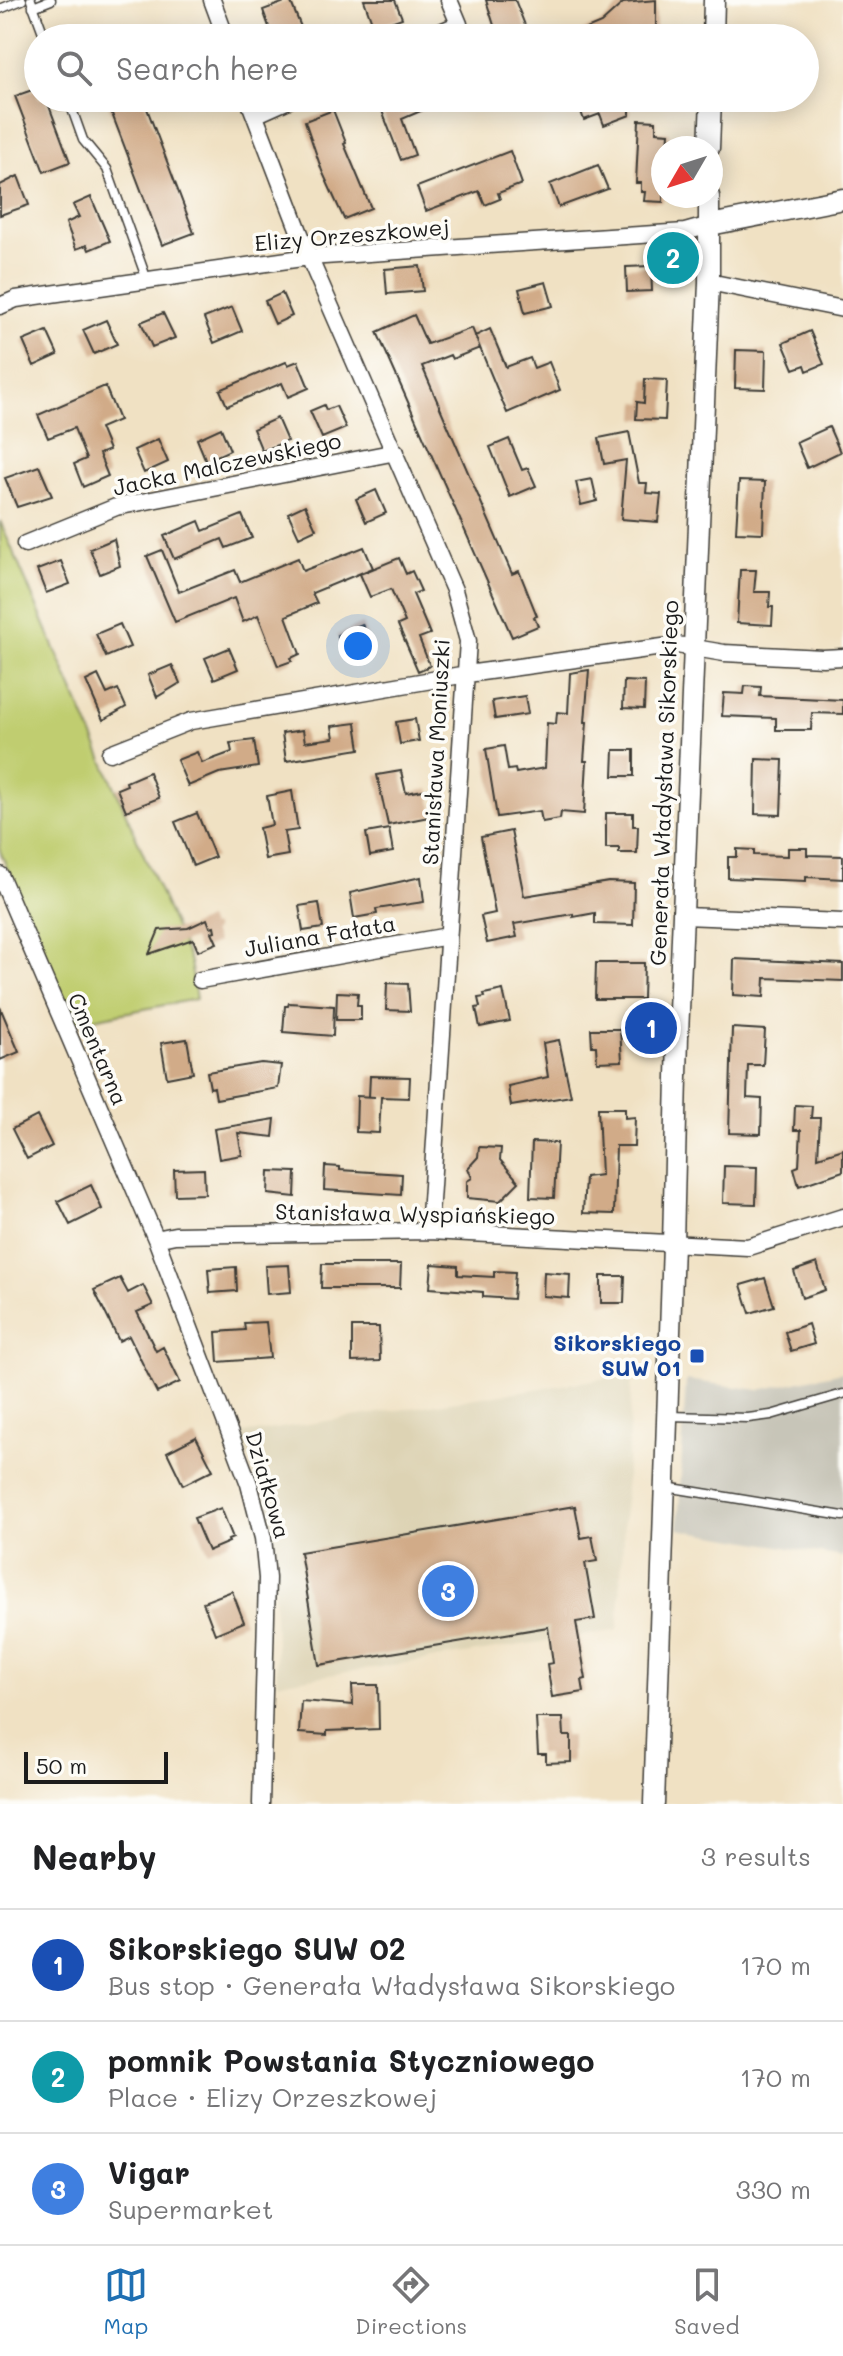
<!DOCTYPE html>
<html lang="en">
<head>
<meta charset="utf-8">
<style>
	body { margin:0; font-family:Mali,sans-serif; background:#f2f2f2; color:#202124 }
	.compass { position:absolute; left:651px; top:136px; width:72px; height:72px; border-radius:50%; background:#fff; box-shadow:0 4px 20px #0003; rotate:231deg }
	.scale { position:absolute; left:24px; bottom:20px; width:144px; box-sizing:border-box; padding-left:8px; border:4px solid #1c1c1c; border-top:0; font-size:22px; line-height:28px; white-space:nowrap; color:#1c1c1c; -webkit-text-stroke:6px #fdfcf7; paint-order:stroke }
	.you { position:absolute; left:358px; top:646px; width:28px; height:28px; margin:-20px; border:6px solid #fff; border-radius:50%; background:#1a73e8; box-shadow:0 0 0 12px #1a73e833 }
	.badge { display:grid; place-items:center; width:52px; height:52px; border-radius:50%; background:#1f6fb2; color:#fff; font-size:26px; font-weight:700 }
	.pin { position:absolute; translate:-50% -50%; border:4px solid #fff; box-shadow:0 2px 8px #0006 }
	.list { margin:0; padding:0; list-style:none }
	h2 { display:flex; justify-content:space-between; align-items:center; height:104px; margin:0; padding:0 32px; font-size:34px }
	h2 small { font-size:26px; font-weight:400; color:#757577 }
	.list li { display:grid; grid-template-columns:52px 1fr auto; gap:24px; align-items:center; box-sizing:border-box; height:112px; padding:0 32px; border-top:2px solid #e0e0e0 }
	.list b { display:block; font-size:30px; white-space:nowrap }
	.list p { margin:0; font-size:26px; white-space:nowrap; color:#757577 }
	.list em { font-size:26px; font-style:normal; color:#757577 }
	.icon { flex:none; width:44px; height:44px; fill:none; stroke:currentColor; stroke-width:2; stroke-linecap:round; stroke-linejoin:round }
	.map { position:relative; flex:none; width:843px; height:1804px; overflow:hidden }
	.search { position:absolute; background:#fff; box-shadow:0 4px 20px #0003; left:24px; right:24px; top:24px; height:88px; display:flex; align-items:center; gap:20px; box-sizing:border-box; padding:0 28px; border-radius:44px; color:#757577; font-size:30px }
	.sheet { height:440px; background:#fff }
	nav { display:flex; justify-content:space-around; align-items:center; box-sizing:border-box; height:112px; border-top:2px solid #e0e0e0; background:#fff; font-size:22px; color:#757577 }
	nav a { display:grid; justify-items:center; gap:4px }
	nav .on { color:#1f6fb2 }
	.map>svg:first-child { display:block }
</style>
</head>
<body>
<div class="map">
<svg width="843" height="1804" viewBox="0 0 843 1804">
	<rect width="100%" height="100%" fill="#fdfcf7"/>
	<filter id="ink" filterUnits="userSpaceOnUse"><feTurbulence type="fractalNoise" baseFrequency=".0125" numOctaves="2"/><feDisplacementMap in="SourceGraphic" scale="16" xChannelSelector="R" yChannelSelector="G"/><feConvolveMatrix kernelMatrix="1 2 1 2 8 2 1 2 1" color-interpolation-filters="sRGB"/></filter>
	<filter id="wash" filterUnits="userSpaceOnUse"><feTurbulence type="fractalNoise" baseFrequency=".006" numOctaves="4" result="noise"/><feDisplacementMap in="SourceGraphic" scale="32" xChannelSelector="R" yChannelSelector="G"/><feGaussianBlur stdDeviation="1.8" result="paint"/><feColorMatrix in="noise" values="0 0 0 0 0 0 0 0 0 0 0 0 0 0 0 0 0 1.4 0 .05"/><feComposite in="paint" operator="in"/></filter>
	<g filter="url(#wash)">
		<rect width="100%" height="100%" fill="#f0e1c3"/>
		<path fill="#ddd3b4" d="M614,1377l18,1 -14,252 -341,53 -4,-137 -31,-112z"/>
		<path fill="#c7c5b8" d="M843,1372v185l-165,-28 8,-149 73,10z"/>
		<path fill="#c0cd6f" stroke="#6e7446" stroke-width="2" d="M0,521l190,441 6,37 -124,24 -72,-172z"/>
		<g id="blocks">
			<path fill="#d1ab88" d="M290,0l13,32 -2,1 2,5h-30l-10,-28z
				M364,0h31l7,18 -28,10z
				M486,0h29l15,38h-32z
				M656,0v38h-91l36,-15 22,-20z
				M38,88v10h8l24,64 -26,10 -29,-76z
				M106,98h37l51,135 -32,12z
				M377,98h69v2l-44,19 13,36 -14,5z
				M576,98h62v1l-8,3v13l-26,10 -4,-11 -16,6z
				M333,110l13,33 -2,1 27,64 -27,11 -22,-48 -17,-50z
				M639,120l17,1v11l13,1 -1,15h-5v54l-19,-1 1,-9h-4v-9h-5z
				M510,151l12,33 -24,9 2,6 -15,6 -6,-14 -53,20 -9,-24z
				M598,165l10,24 -49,18 -9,-23z
				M18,176l11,29 -29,10v-30z
				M91,197l19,44 -21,9 -2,-5 -11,4 -10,-26 13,-6 -6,-12z
				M420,266l3,25 -36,3 -2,-25z
				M651,266l1,25 -25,1 -1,-25z
				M546,282l7,24 -28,7 -6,-24z
				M282,293l10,23 -17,8 -10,-23z
				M232,307l10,24 -28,12 -10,-25z
				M163,313l12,25 -23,9 -11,-25z
				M414,315l13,29 45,-16 8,20 -28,11 -2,-4 -28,11 90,208 7,-3 18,45 -3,1 4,9 -26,11 -135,-305z
				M106,320l11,24 -23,10 -11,-24z
				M490,329l16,38 24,-9 4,10 15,-6 11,28 -53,23 -32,-77z
				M47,331l11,24 -24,11 -11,-25z
				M810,331l14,33 -17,7 -2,-6 -11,4 -11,-26z
				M736,350l30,1 -1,38 -30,-1z
				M298,361l11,27 -21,9 -6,-14 -55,23 -7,-16 66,-28 2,3z
				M645,379l22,1 -2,40 -29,-1 1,-17 7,1z
				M105,386l14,34 -19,8 9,22 -10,4 9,22 -25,11 -9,-23 12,-5 -12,-31 -26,10 -10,-23z
				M324,405l2,5 10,-4 10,22 -24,10 -12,-27z
				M277,418l10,23 -25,10 -9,-22z
				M829,427l11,25 -33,16 -11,-26z
				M221,428l9,22 -24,11 -9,-22z
				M629,432l10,51h8l-1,10 15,1 -3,28 -37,-3 5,-59 -22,4 -5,-26z
				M158,439l10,23 -24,11 -10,-23z
				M509,439l13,31 6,-2 8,18 -26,11 -20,-50z
				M39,466l13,30 -35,11 -12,-29z
				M592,479l5,22 -16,4 -5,-23z
				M739,481l26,1 -2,51 -27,-1z
				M376,490l10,23 -20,9 -10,-23z
				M305,505l11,24 -17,8 -11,-24z
				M242,515l10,23 -26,10 -4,-9 -48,20 -10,-23 35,-15 4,10z
				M114,539l6,27 -20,8 -10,-25z
				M364,547l9,21 -61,25 5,10 -31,13 14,38 -9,4 1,3 -14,5 -20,-51 -15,7 -9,-24 -59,24 -28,-66 15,-6 17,42 56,-22 5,12 58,-24 5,13z
				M399,558l7,16 6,-3 9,20 -8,3 17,40 -11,4 11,28 -12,5 -20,-46 7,-3 -14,-33 -21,8 -10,-23z
				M61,561l9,23 -24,9 -9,-23z
				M740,570h16l-2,22h16l-1,15h4l-1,18 -35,-2z
				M120,624l10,23 -24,10 -10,-23z
				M362,624l8,19 -24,14 -9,-22z
				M229,648l9,21 -24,10 -9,-21z
				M172,665l8,18 -23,14 -9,-22z
				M589,670l-4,52h2l-3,39h3l-3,53 -23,-2 -1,7 -18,3 -2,-11 -43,6 -11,-68 18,-3 4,24 7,-1 1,4 29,-5 2,-45 9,1 1,-12 11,1 2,-40z
				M98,675l9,19 11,-5 8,18 -23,13 -17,-39z
				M624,681l21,1 -1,27 -21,-1z
				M745,686l16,1 -1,9 83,4v14l-31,-1 -1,17h-35v-12l-54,-2 2,-23 20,1z
				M525,696l3,18 -33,5 -3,-18z
				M415,719l4,22 -19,3 -4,-22z
				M356,723l4,26 -74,12 -4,-28 21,-3 2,12 29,-4 -2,-12z
				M254,740l4,27 -39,6 -31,13 -11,-26 20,-8 5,11 30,-11 -2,-9z
				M614,750h20v26h-21z
				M756,759l27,1 -2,55 -26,-1z
				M401,771l5,22 23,-4 5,27 -46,9 -11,-50z
				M149,772l10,26 -33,13 -9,-22 10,-4 -1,-3z
				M292,791l6,39 -14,2 4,23 -23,4 -6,-31 13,-3 -5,-29z
				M197,813l18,44 -22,9 -18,-44z
				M606,813h27v13h5l-1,27h-18v-5h-13z
				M389,829l4,23 -23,4 -4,-23z
				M511,831l13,65 85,-14 25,1 -1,42 -38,-1v-11l-22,4v-3l-59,10 3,13 -30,6 -6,-27 14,-3 -14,-76z
				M788,848h19v7l36,1v23l-37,-2v4l-78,-3v-21h9v-8l17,1v5l34,1z
				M421,877l3,25 -48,7 1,5 -23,4 -4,-25z
				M319,903l4,25 -20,3 -4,-25z
				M207,919l3,8 4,-1 1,5 -3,1 5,11 -19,8 -5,-12 -44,15 10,-24 29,-2z
				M734,959l109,5v17l-78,-3 -1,19 -31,-2z
				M596,963h48l-1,36h-48z
				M387,983l21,1 2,27 -24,-1z
				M503,990l7,31 -30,6 -4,-19 4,-1 -2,-9 7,-1 -1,-3z
				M337,992l21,1 -1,12h4v15h-25z
				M289,1003l45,3 -1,30 -50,-4 2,-26h3z
				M0,1007l19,45 -19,8z
				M732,1028l33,2 -2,35h-15l-1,33 15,1 -1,35 -32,-1z
				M591,1029h29l2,32 -25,1 -1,-16h-4z
				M187,1039l6,34 -26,5 -6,-35z
				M559,1040l12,56 -60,10 -3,-20 40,-9 -5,-34z
				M261,1063l20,2 -3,23 -62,11 -2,-12 -4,1 -3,-16z
				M370,1076l40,1 -1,21 -28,-1 -2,36 -23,-1 1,-36 18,1h-6z
				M795,1105l17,1 -1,12h9l-2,39 25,-8v22l-44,15 -5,-18 5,-2 2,-36h-7z
				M598,1108h27v10l10,-1 -1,29h-18l-2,68 -31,-1 2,-36 16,-2z
				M37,1116l15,30 -25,13 -15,-30z
				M275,1119l-2,18 -35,-4 4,22 -23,4 -5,-30z
				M532,1142l25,1 -3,55 -24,-1z
				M479,1147l22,1 -1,12 19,22 -19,19 -33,-3v-17l5,-3 -4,-10 10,-11z
				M325,1166l15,1v3l62,4 -1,21 -77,-5z
				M724,1166l33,1 -1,37 -33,-1z
				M204,1169l1,25 -30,1 -1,-25z
				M269,1171l27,1 -1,25 -27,-3z
				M91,1185l11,24 -32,16 -12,-24z
				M817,1263l8,27 -23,8 -8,-27z
				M322,1264h79l-1,24h-79z
				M432,1264l26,2v9l36,2v-6l21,1 -2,27 -30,-2v-5l-53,-4z
				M289,1265l2,27 -24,2 -2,-28z
				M236,1267l1,24 -27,2 -2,-24z
				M544,1272l26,2 -1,24 -26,-2z
				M601,1276h24l-1,27h-23z
				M120,1278l8,15 15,-8 10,20 -16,7 19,39 7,-4 17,35 -23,11 -28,-57 -10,5 -25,-51z
				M765,1278l9,28 -24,7 -9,-28z
				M266,1322l4,36 -52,4 -2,-30 29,-2 -1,-7z
				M808,1324l6,20 -23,7 -6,-19z
				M352,1327h27l1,34 -28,1z
				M196,1437l17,33 -30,15 -16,-33z
				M575,1506l6,32 11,-2 5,25 -12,2 10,56 -19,3 10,57 -4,1 2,12 -32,5 -5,-33 6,-1 -5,-36 -229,38 -19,-113z
				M221,1508l12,30 -5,2 1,2 -21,9 -14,-33z
				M232,1591l12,31 -29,12 -12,-32z
				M352,1685h26l1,44 -52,2v4l-28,-2 2,-32 52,4z
				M536,1718h27l1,18h7v26l-25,1v-9h-8z"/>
		</g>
	</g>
	<g filter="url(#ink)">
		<use href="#blocks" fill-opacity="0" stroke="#3c3a35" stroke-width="2"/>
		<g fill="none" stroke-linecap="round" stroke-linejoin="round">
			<g stroke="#3c3a35" stroke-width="11">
				<path id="service" d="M31,0l14,38
					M33,7l18,-7
					M0,9l22,-9
					M68,98l15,42 24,29 40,111
					M668,1416l80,2 23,-3 72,-21
					M666,1487l177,29"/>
			</g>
			<g stroke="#3c3a35" stroke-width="19">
				<path id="minor" d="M212,0l14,38
					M427,38l32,-14 -10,-24
					M248,98l61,159 145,333 14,51 -39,590
					M255,115l38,-17
					M709,282l134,27
					M0,306l16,-7 293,-42 376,-25 25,-7
					M25,544l91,-37 280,-55
					M110,753l81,-32 276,-47 210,-29 47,8 99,5 20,-1
					M0,875l156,364 93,245 14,54 4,40 -6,226
					M683,916l160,6
					M200,980l248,-44
					M156,1239l19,-4 254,-4 319,16 95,-30"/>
			</g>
			<g stroke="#3c3a35" stroke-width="23">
				<path id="tertiary" d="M713,38l1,-38
					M709,148l2,-50
					M710,225l133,-26
					M654,1804l19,-560 5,-209 31,-753v-86"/>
			</g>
			<use href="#service" stroke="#fff" stroke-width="8"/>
			<use href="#minor" stroke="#fff" stroke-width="16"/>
			<use href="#tertiary" stroke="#fff" stroke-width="20"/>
		</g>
	</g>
	<rect fill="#1a4fb4" stroke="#fdfcf7" stroke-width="3" x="689" y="1348" width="16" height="16" rx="4"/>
	<g text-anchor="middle" stroke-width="7" stroke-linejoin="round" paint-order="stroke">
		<g font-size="22" fill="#1c1c1c" stroke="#fdfcf7">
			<text transform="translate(352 235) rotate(-5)" y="8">Elizy Orzeszkowej</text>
			<text transform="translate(227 464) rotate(-12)" y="8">Jacka Malczewskiego</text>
			<text transform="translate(436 752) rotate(-87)" y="8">Stanisława Moniuszki</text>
			<text transform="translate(664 783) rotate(-88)" y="8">Generała Władysława Sikorskiego</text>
			<text transform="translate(320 936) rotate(-10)" y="8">Juliana Fałata</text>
			<text transform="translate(98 1049) rotate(67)" y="8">Cmentarna</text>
			<text transform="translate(415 1214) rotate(1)" y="8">Stanisława Wyspiańskiego</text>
			<text transform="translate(268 1485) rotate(74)" y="8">Działkowa</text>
		</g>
		<g font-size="22" font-weight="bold" fill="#164399" stroke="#fdfcf7" text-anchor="end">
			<text x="681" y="1351">Sikorskiego<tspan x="681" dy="25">SUW 01</tspan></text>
		</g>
	</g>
</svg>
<svg class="compass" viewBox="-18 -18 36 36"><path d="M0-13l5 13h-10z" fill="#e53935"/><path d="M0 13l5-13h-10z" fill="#757577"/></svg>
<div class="scale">50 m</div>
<div class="you"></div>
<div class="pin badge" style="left:651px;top:1028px;background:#1a4fb4">1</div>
<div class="pin badge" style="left:673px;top:258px;background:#0f9aa8">2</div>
<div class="pin badge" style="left:448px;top:1591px;background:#3f7fe0">3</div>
<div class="search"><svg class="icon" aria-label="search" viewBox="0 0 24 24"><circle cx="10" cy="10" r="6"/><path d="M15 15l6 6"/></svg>Search here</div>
</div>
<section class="sheet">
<h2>Nearby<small>3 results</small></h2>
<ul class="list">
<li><span class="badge" style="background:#1a4fb4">1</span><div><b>Sikorskiego SUW 02</b><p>Bus stop · Generała Władysława Sikorskiego</p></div><em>170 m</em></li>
<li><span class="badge" style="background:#0f9aa8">2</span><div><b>pomnik Powstania Styczniowego</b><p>Place · Elizy Orzeszkowej</p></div><em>170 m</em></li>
<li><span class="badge" style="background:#3f7fe0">3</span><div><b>Vigar</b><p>Supermarket</p></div><em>330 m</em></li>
</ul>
</section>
<nav>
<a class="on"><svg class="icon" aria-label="map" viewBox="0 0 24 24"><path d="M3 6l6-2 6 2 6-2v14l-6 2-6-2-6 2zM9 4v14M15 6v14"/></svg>Map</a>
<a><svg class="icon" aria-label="directions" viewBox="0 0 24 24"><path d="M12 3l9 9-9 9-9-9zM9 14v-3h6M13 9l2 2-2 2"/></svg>Directions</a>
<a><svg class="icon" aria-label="saved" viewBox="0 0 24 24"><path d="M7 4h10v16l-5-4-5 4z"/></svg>Saved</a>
</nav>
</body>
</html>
